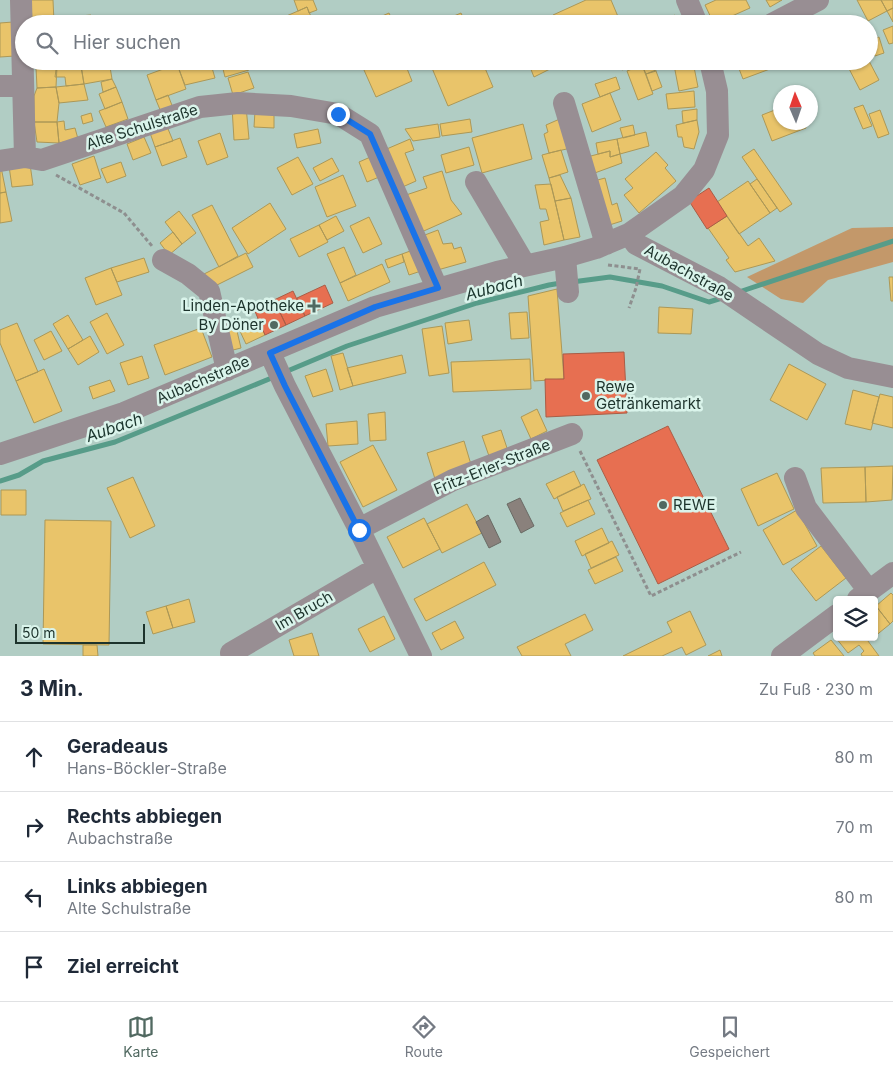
<!DOCTYPE html>
<html lang="de">
<head>
<meta charset="utf-8">
<style>
	body { margin:0; font-family:Inter,sans-serif; background:#f6f6f7; color:#1f2937 }
	.controls { position:absolute; right:15px; bottom:15px; display:grid; overflow:hidden; border-radius:5px; box-shadow:0 1px 4px #0004 }
	.controls button { width:45px; height:45px; display:grid; place-items:center; padding:0; border:0; border-bottom:1px solid #e0e1e3; background:#fff; color:#1f2937; font:25px sans-serif }
	.compass { position:absolute; left:773px; top:85px; width:45px; height:45px; border-radius:50%; background:#fff; box-shadow:0 1px 4px #0004; rotate:358deg }
	.scale { position:absolute; left:15px; bottom:12px; width:130px; box-sizing:border-box; padding-left:5px; border:2px solid #1d332c; border-top:0; font-size:14px; line-height:18px; white-space:nowrap; color:#1d332c; -webkit-text-stroke:4px #daf4eb; paint-order:stroke }
	.stop { position:absolute; width:15px; height:15px; margin:-11px; border:4px solid #1a73e8; border-radius:50%; background:#fff }
	.stop.end { background:#1a73e8; border-color:#fff; box-shadow:0 1px 5px #0008 }
	.list { margin:0; padding:0; list-style:none }
	h2 { display:flex; justify-content:space-between; align-items:center; height:65px; margin:0; padding:0 20px; font-size:21px }
	h2 small { font-size:16px; font-weight:400; color:#747a83 }
	.list li { display:grid; grid-template-columns:32px 1fr auto; gap:15px; align-items:center; box-sizing:border-box; height:70px; padding:0 20px; border-top:1px solid #e0e1e3 }
	.list b { display:block; font-size:19px; white-space:nowrap }
	.list p { margin:0; font-size:16px; white-space:nowrap; color:#747a83 }
	.list em { font-size:16px; font-style:normal; color:#747a83 }
	.icon { flex:none; width:28px; height:28px; fill:none; stroke:currentColor; stroke-width:2; stroke-linecap:round; stroke-linejoin:round }
	.map { position:relative; flex:none; width:893px; height:656px; overflow:hidden }
	.search { position:absolute; background:#fff; box-shadow:0 1px 4px #0004; left:15px; right:15px; top:15px; height:55px; display:flex; align-items:center; gap:12px; box-sizing:border-box; padding:0 18px; border-radius:28px; color:#747a83; font-size:19px }
	.sheet { height:345px; background:#fff }
	nav { display:flex; justify-content:space-around; align-items:center; box-sizing:border-box; height:70px; border-top:1px solid #e0e1e3; background:#fff; font-size:14px; color:#747a83 }
	nav a { display:grid; justify-items:center; gap:2px }
	nav .on { color:#516961 }
	.map>svg:first-child { display:block }
</style>
</head>
<body>
<div class="map">
<svg width="893" height="656" viewBox="0 0 893 656">
	<rect width="100%" height="100%" fill="#b1cdc4"/>
	<path fill="#c3986a" d="M893,227v35l-65,18 -25,23 -22,-4 -34,-22 105,-49z"/>
	<path fill="#e9c46a" stroke="#ac9857" d="M31,0h22l1,22 -22,1z
		M294,0h19l4,10 -8,3 -2,-6 -9,4z
		M586,0h25l8,19 -11,5h-51l-4,-9z
		M716,0h30l4,8 -36,16 -9,-19z
		M766,0h16l-12,7z
		M857,0h24l6,11 -19,10z
		M881,0h12v8l-6,3z
		M307,7l7,17h-46l30,-13z
		M893,8v14l-6,-11z
		M389,13l5,11h-30z
		M461,13l5,11h-31z
		M91,15v8l-21,1 -1,-7z
		M675,15l4,9h-23z
		M822,16l4,8h-19z
		M13,22l2,34 -15,1v-34z
		M893,26v17l-4,1 -6,-14z
		M879,37l5,16 -9,3 -5,-16z
		M80,61h25l-24,4z
		M80,61l4,23 -18,2 -1,-9h-10l2,-14z
		M109,61l3,18 -28,5 -3,-19z
		M186,61h24l5,17 -30,7 -8,-21z
		M221,61h25l3,9 -24,7z
		M360,61h44l8,20 -36,16z
		M429,61h53l11,26 -45,19z
		M556,61l2,4 -24,12 -6,-15z
		M606,61h29l1,3 -14,6 -2,-5 -11,4z
		M651,61h7l3,7 -15,6 -4,-9z
		M736,61h41l1,5 -35,13z
		M845,61h24l10,19 -19,10z
		M693,62l5,25 -19,4 -5,-26z
		M177,64l9,25 -30,11 -9,-25z
		M642,65l11,29 -15,6 -11,-29z
		M57,66l-1,21 -19,1 -1,-21z
		M656,71l6,16 -10,4 -6,-17z
		M248,72l6,16 -21,7 -5,-17z
		M616,77l4,12 -20,8 -5,-13z
		M112,79l4,8 -13,5 -2,-10z
		M84,84l4,16 -29,3 -3,-16z
		M56,87l3,16 -2,19h-23v-26l3,-8z
		M116,87l6,15 -17,7 -6,-15z
		M694,91l1,16 -27,2 -2,-15z
		M610,93l11,27 -29,12 -10,-28z
		M168,95l5,13 -12,4 -5,-12z
		M122,102l6,17 -22,8 -7,-16z
		M863,105l9,21 -9,3 -9,-21z
		M246,106l3,33 -15,1 -2,-33z
		M780,108v14h24l2,6 -34,13 -10,-26z
		M697,109v11l-14,3 -1,-12z
		M880,110l9,24 -11,4 -9,-24z
		M255,111l19,1v16l-20,-1z
		M91,113l2,8 -10,3 -2,-8z
		M562,118l9,30 -22,5 -5,-19 4,-2 -2,-7z
		M470,119l2,13 -30,4 -2,-12z
		M697,120l2,12 -5,17 -10,-2 -2,-10h-4l-2,-12z
		M64,121l1,9 10,-2 3,11 -19,4 -2,-21z
		M34,122h23l2,21 -22,-1z
		M166,124l7,17 -18,6 -6,-17z
		M438,124l2,13 -27,4 -8,-12z
		M523,124l9,35 -50,14 -10,-35z
		M633,125l2,10 -12,3 -3,-10z
		M318,129l3,14 -24,5 -3,-14z
		M646,132l3,14 -29,8 -3,-15z
		M220,133l8,24 -21,8 -9,-24z
		M144,137l7,16 -18,7 -6,-16z
		M180,138l7,19 -25,9 -7,-19z
		M410,139l4,11 -9,3 11,28 -18,8 -16,-38z
		M617,139l3,15 -10,3v-6l-12,3 -2,-11z
		M469,147l5,18 -28,8 -5,-18z
		M754,149l38,55 -12,8 -38,-55z
		M561,150l7,22 -19,6 -7,-23z
		M610,151v6l10,-3 2,9 -30,11 -5,-17z
		M656,152l12,13 -3,3 11,13 -37,32 -15,-18 9,-7 -8,-9z
		M375,155l9,20 -17,7 -8,-20z
		M94,156l7,22 -21,7 -8,-21z
		M298,157l15,27 -21,11 -15,-27z
		M332,158l7,13 -19,10 -7,-13z
		M121,162l5,14 -19,7 -6,-14z
		M30,164l3,21 -21,2 -3,-21z
		M0,167h1l5,25 -6,1z
		M442,171l9,29 11,14 -45,20 -14,-38 24,-8 -4,-11z
		M343,175l13,31 -29,11 -12,-30z
		M560,175l11,23 -16,3 -6,-23z
		M605,178l7,27 5,-2 5,18 -19,6 -13,-45z
		M757,179l20,29 -7,5 -20,-29z
		M748,181l22,32 -31,21 -22,-32z
		M551,184l13,56 -20,5 -4,-23 9,-2 -3,-11h-6l-5,-24z
		M6,192l6,29 -12,2v-30z
		M571,198l9,39 -16,3 -9,-39z
		M270,203l16,26 -38,25 -16,-26z
		M212,205l26,51 -19,11 -27,-52z
		M179,211l17,22 -14,11 -17,-22z
		M336,216l8,15 -17,9 -8,-15z
		M727,216l21,30 11,-8 16,23 -40,11 -9,-12 3,-2 -21,-30z
		M369,217l13,27 -19,9 -13,-27z
		M319,225l9,17 -29,15 -9,-18z
		M438,230l5,14 9,-1 2,6 7,-2 5,15 -32,9 -17,-33z
		M173,232l9,12 -13,11 -9,-12z
		M344,247l12,28 -16,8 -13,-29z
		M413,250l8,21 -12,4 -7,-21z
		M246,253l7,14 -42,21 -7,-14z
		M402,254l2,8 -16,6 -3,-8z
		M144,258l5,14 -32,10 -6,-14z
		M382,264l8,18 -42,19 -8,-18z
		M111,268l11,27 -26,10 -11,-27z
		M889,277h4v24h-2z
		M557,289l7,90 -30,2 -6,-85z
		M659,307l34,2 -2,25 -33,-1z
		M527,312l2,26 -18,1 -2,-26z
		M107,313l17,32 -17,9 -17,-32z
		M68,315l15,25 -15,9 -15,-25z
		M259,320l6,15 -19,9 -7,-15z
		M469,320l3,20 -24,4 -3,-21z
		M17,323l21,49 -22,9 -16,-38v-13z
		M442,326l7,47 -20,3 -7,-47z
		M236,327l5,21 -12,3 -5,-21z
		M201,328l11,29 -47,18 -11,-30z
		M51,331l11,20 -18,9 -10,-20z
		M90,336l9,16 -21,13 -10,-16z
		M343,353l10,33 -13,4 -9,-34z
		M402,355l4,18 -53,13 -6,-18z
		M142,356l7,22 -21,7 -8,-22z
		M530,359l1,30 -78,3 -2,-30z
		M789,364l37,20 -19,36 -37,-20z
		M44,369l18,42 -28,12 -18,-42z
		M326,369l7,22 -20,6 -8,-21z
		M110,380l5,11 -22,8 -4,-12z
		M853,390l26,7 -8,33 -26,-6z
		M880,394l13,3v31l-21,-5z
		M537,409l10,22 -16,8 -10,-22z
		M385,412l1,28 -16,1 -2,-27z
		M357,421l1,23 -30,2 -2,-22z
		M501,430l7,21 -19,5 -7,-20z
		M464,441l8,27 -37,11 -8,-26z
		M373,445l24,45 -34,17 -23,-45z
		M893,466l-1,34 -26,2 -1,-35z
		M865,467l1,35 -43,1 -2,-35z
		M574,471l7,15 -27,13 -8,-15z
		M777,473l17,36 -36,17 -17,-37z
		M133,477l22,49 -25,12 -23,-50z
		M584,484l7,15 -28,12 -6,-14z
		M1,490h25v25h-25z
		M588,500l7,14 -28,13 -7,-14z
		M467,504l15,29 -40,20 -15,-29z
		M797,510l20,36 -34,19 -20,-35z
		M424,518l16,31 -37,19 -16,-31z
		M45,520l66,1 -2,124 -66,-1z
		M602,528l7,15 -27,13 -7,-15z
		M612,541l7,14 -28,13 -6,-14z
		M821,546l25,32 -30,23 -25,-32z
		M616,557l7,14 -28,13 -7,-14z
		M484,562l12,23 -70,36 -12,-22z
		M891,593l2,2v26l-3,3 -14,-18z
		M189,599l6,23 -22,6 -7,-22z
		M166,606l7,22 -20,6 -7,-22z
		M876,606l14,18 -16,13v-30z
		M690,611l16,34 -20,10 -4,-8 -20,9h-39l49,-24 -5,-10z
		M585,614l8,16 -28,14 6,12h-49l-5,-9z
		M384,616l11,23 -25,13 -12,-23z
		M455,621l9,17 -23,12 -9,-17z
		M312,633l7,23h-25l-5,-16z
		M865,637l14,19h-17l-1,-2 3,-3 -5,-6 -11,8 -12,-15z
		M831,640l13,16h-29l-2,-3z
		M83,645h14l1,11h-15z
		M720,650l2,6h-14z"/>
	<path fill="#e76f51" stroke="#aa5d46" d="M709,188l18,28 -20,13 -18,-28z
		M325,285l8,18 -28,13 -8,-18z
		M293,291l12,25 -19,9 -12,-25z
		M274,300l12,25 -21,10 -11,-26z
		M624,352l3,61 -81,4 -1,-38h19l-1,-25z
		M668,426l61,123 -71,35 -61,-124z"/>
	<path fill="#8a817c" stroke="#696a64" d="M520,498l14,28 -13,7 -14,-29z
		M488,515l13,27 -12,6 -13,-26z"/>
	<g fill="none" stroke-linecap="round" stroke-linejoin="round">
		<path stroke="#579c89" stroke-width="5" d="M572,282l38,-5 52,9 47,16 13,-4
			M739,292l154,-51
			M285,372l62,-26 130,-43 72,-18 12,-2
			M0,481l19,-6 24,-14 72,-19 159,-65"/>
		<path stroke="#8e8f8f" stroke-width="3" stroke-dasharray="4 2.5" stroke-linecap="butt" d="M56,175l68,38 28,33
			M608,265l32,4 -4,19 -7,20
			M580,451l71,145 90,-44"/>
		<path stroke="#988e93" stroke-width="22" d="M21,0l4,157 17,3 158,-53 38,-4 53,3 47,8 32,20 67,154
			M687,0l10,24
			M772,24l46,-24
			M0,86h23
			M564,103l42,141
			M0,161l25,-4
			M476,182l49,83
			M629,234l7,10 83,43 99,67 30,14 45,9
			M565,257l3,35
			M163,260l25,14 21,17 18,79
			M270,353l15,33 74,143 62,127
			M0,454l124,-41 251,-106 122,-35 68,-15 31,-9 33,-14 54,-38 21,-26 14,-35 -1,-44 -7,-30
			M795,478l11,30 63,83
			M359,529l94,-49 119,-46
			M858,599l35,-26
			M232,656l-1,-3 146,-85
			M782,656l55,-41"/>
	</g>
	<g fill="none" stroke-linecap="round" stroke-linejoin="round">
		<path stroke="#1a73e8" stroke-width="6" d="M338,114l32,20 68,154 -63,19 -105,46 15,33 74,144"/>
	</g>
	<g fill="#516961" stroke="#daf4eb" stroke-width="2">
		<path d="M311.5 298.5h5v5h5v5h-5v5h-5v-5h-5v-5h5z"/>
		<circle cx="274" cy="325" r="5"/>
		<circle cx="586" cy="396" r="5"/>
		<circle cx="663" cy="505" r="5"/>
	</g>
	<g text-anchor="middle" stroke-width="5" stroke-linejoin="round" paint-order="stroke">
		<g font-size="15" fill="#1d332c" stroke="#daf4eb">
			<text transform="translate(142 127) rotate(-18)" y="5">Alte Schulstraße</text>
			<text transform="translate(689 273) rotate(29)" y="5">Aubachstraße</text>
			<text transform="translate(203 380) rotate(-23)" y="5">Aubachstraße</text>
			<text transform="translate(492 467) rotate(-22)" y="5">Fritz-Erler-Straße</text>
			<text transform="translate(304 611) rotate(-30)" y="5">Im Bruch</text>
		</g>
		<g font-size="15" fill="#1d332c" stroke="#daf4eb" text-anchor="end">
			<text x="304" y="311">Linden-Apotheke</text>
			<text x="264" y="330">By Döner</text>
			<text x="596" y="392" text-anchor="start">Rewe<tspan x="596" dy="17">Getränkemarkt</tspan></text>
			<text x="673" y="510" text-anchor="start">REWE</text>
		</g>
		<g font-size="16" font-style="italic" fill="#1a352d" stroke="#daf4eb">
			<text transform="translate(494 287) rotate(-15)" y="6">Aubach</text>
			<text transform="translate(114 427) rotate(-19)" y="6">Aubach</text>
		</g>
	</g>
</svg>
<div class="controls">
<button><svg class="icon" aria-label="layers" viewBox="0 0 24 24"><path d="M12 4l9 5-9 5-9-5zM3 14l9 5 9-5"/></svg></button>
</div>
<svg class="compass" viewBox="-18 -18 36 36"><path d="M0-13l5 13h-10z" fill="#e53935"/><path d="M0 13l5-13h-10z" fill="#747a83"/></svg>
<div class="scale">50 m</div>
<div class="stop" style="left:359px;top:530px"></div>
<div class="stop end" style="left:338px;top:114px"></div>
<div class="search"><svg class="icon" aria-label="search" viewBox="0 0 24 24"><circle cx="10" cy="10" r="6"/><path d="M15 15l6 6"/></svg>Hier suchen</div>
</div>
<section class="sheet">
<h2>3 Min.<small>Zu Fuß · 230 m</small></h2>
<ul class="list">
<li><svg class="icon" aria-label="ahead" viewBox="0 0 24 24"><path d="M12 20V5M6 11l6-6 6 6"/></svg><div><b>Geradeaus</b><p>Hans-Böckler-Straße</p></div><em>80 m</em></li>
<li><svg class="icon" aria-label="right" viewBox="0 0 24 24"><path d="M7 20v-9h11M14 6l5 5-5 5"/></svg><div><b>Rechts abbiegen</b><p>Aubachstraße</p></div><em>70 m</em></li>
<li><svg class="icon" aria-label="left" viewBox="0 0 24 24"><path d="M17 20v-9H6M10 6l-5 5 5 5"/></svg><div><b>Links abbiegen</b><p>Alte Schulstraße</p></div><em>80 m</em></li>
<li><svg class="icon" aria-label="arrive" viewBox="0 0 24 24"><path d="M6 21V4h12l-3 4 3 4H6"/></svg><div><b>Ziel erreicht</b></div></li>
</ul>
</section>
<nav>
<a class="on"><svg class="icon" aria-label="map" viewBox="0 0 24 24"><path d="M3 6l6-2 6 2 6-2v14l-6 2-6-2-6 2zM9 4v14M15 6v14"/></svg>Karte</a>
<a><svg class="icon" aria-label="directions" viewBox="0 0 24 24"><path d="M12 3l9 9-9 9-9-9zM9 14v-3h6M13 9l2 2-2 2"/></svg>Route</a>
<a><svg class="icon" aria-label="saved" viewBox="0 0 24 24"><path d="M7 4h10v16l-5-4-5 4z"/></svg>Gespeichert</a>
</nav>
</body>
</html>
